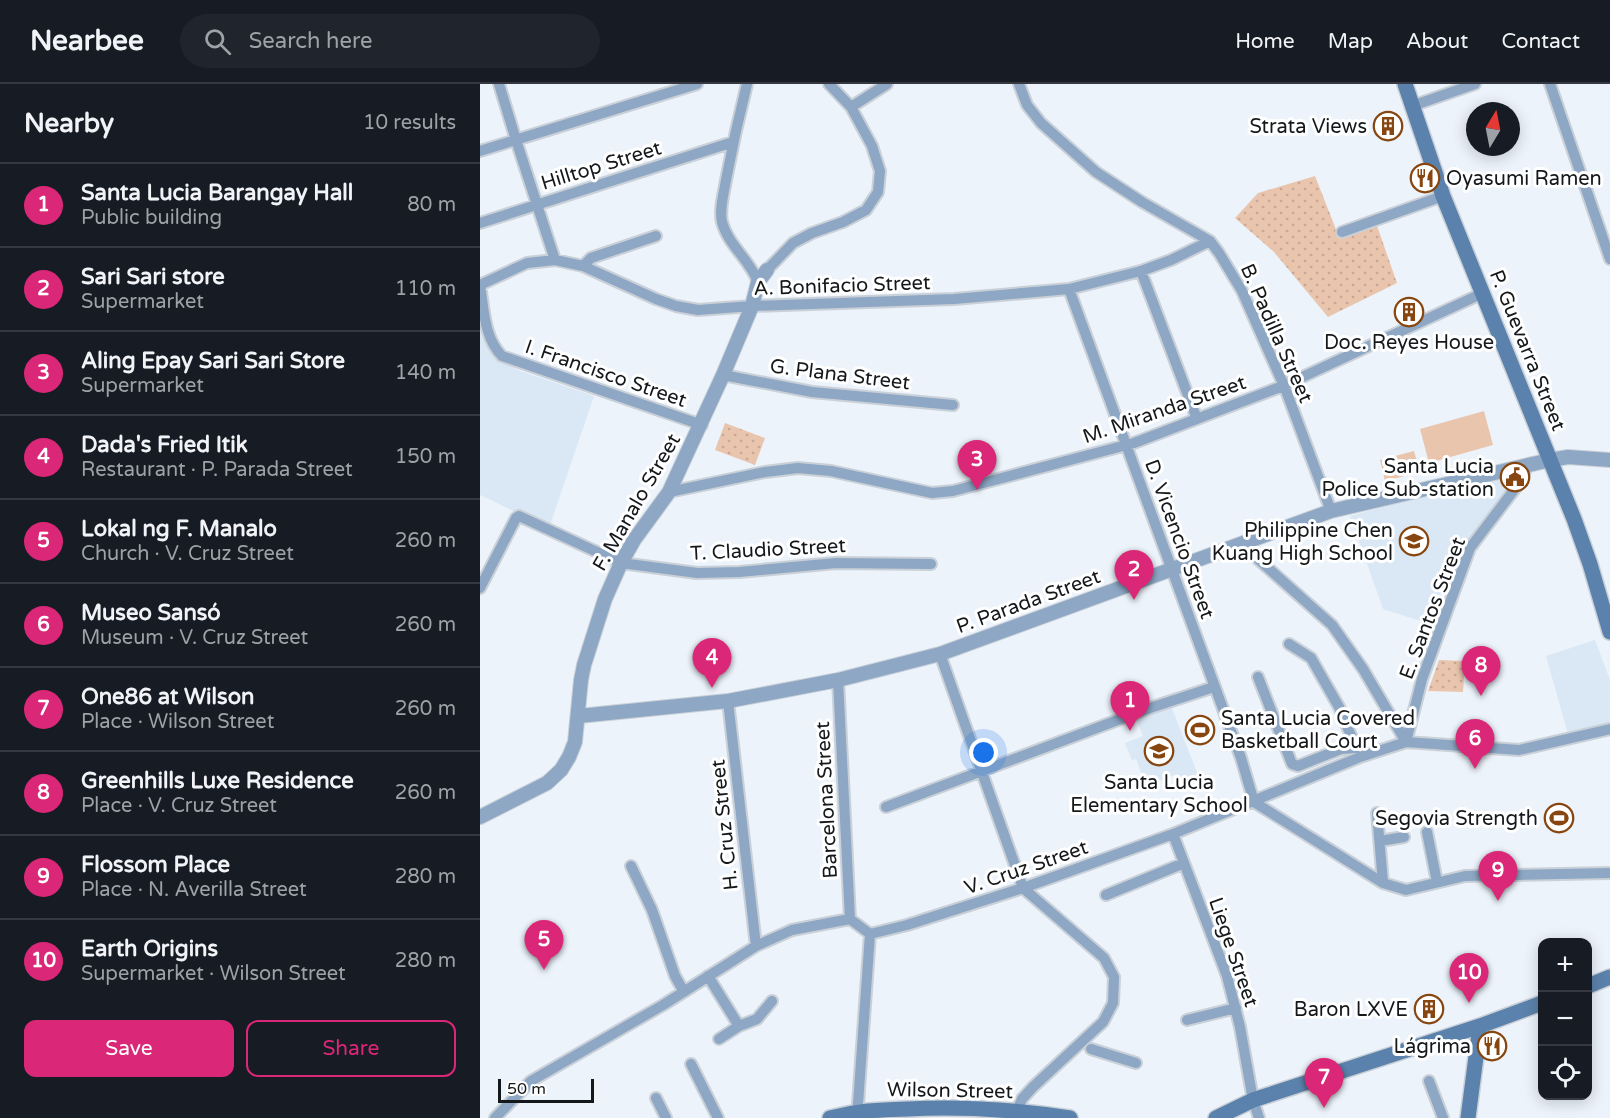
<!DOCTYPE html>
<html lang="en">
<head>
<meta charset="utf-8">
<style>
	body { margin:0; font-family:"Varela Round",sans-serif; background:#20242c; color:#f1f3f6 }
	.controls { position:absolute; right:18px; bottom:18px; display:grid; overflow:hidden; border-radius:12px; box-shadow:0 3px 15px #0003 }
	.controls button { width:54px; height:54px; display:grid; place-items:center; padding:0; border:0; border-bottom:2px solid #363941; background:#171b24; color:#f1f3f6; font:30px sans-serif }
	.compass { position:absolute; left:986px; top:18px; width:54px; height:54px; border-radius:50%; background:#171b24; box-shadow:0 3px 15px #0003; rotate:10deg }
	.scale { position:absolute; left:18px; bottom:15px; width:96px; box-sizing:border-box; padding-left:6px; border:3px solid #15181a; border-top:0; font-size:16px; line-height:21px; white-space:nowrap; color:#15181a; -webkit-text-stroke:4px #fff; paint-order:stroke }
	.you { position:absolute; left:504px; top:669px; width:21px; height:21px; margin:-15px; border:4px solid #fff; border-radius:50%; background:#1a73e8; box-shadow:0 0 0 9px #1a73e833 }
	.badge { display:grid; place-items:center; width:39px; height:39px; border-radius:50%; background:#db2777; color:#fff; font-size:20px; font-weight:700 }
	.pin { position:absolute; translate:-50% -50px; filter:drop-shadow(0 2px 3px #0008) }
	.pin::after { content:''; position:absolute; top:32px; width:21px; height:18px; background:inherit; clip-path:polygon(0 0,100% 0,50% 100%) }
	.list { margin:0; padding:0; list-style:none }
	h2 { display:flex; justify-content:space-between; align-items:center; height:78px; margin:0; padding:0 24px; font-size:26px }
	h2 small { font-size:20px; font-weight:400; color:#9ea1a6 }
	.list li { display:grid; grid-template-columns:39px 1fr auto; gap:18px; align-items:center; box-sizing:border-box; height:84px; padding:0 24px; border-top:2px solid #363941 }
	.list b { display:block; font-size:22px; white-space:nowrap }
	.list p { margin:0; font-size:20px; white-space:nowrap; color:#9ea1a6 }
	.list em { font-size:20px; font-style:normal; color:#9ea1a6 }
	.actions { display:flex; gap:12px; padding:18px 24px }
	.actions a { flex:1; padding:14px 0; border:2px solid #db2777; border-radius:12px; text-align:center; font-size:21px; color:#db2777 }
	.actions .main { background:#db2777; color:#fff }
	.icon { flex:none; width:33px; height:33px; fill:none; stroke:currentColor; stroke-width:2; stroke-linecap:round; stroke-linejoin:round }
	.map { position:relative; flex:none; width:1130px; height:1034px; overflow:hidden }
	header { display:flex; align-items:center; gap:36px; box-sizing:border-box; height:84px; padding:0 30px; background:#171b24; border-bottom:2px solid #363941 }
	header strong { font-size:28px }
	nav { display:flex; gap:33px; margin-inline-start:auto; font-size:21px }
	.search { width:420px; height:54px; background:#20242c; display:flex; align-items:center; gap:15px; box-sizing:border-box; padding:0 21px; border-radius:33px; color:#9ea1a6; font-size:22px }
	main { display:flex }
	aside { flex:1; background:#171b24 }
	.map>svg:first-child { display:block }
</style>
</head>
<body>
<header>
<strong>Nearbee</strong>
<div class="search"><svg class="icon" aria-label="search" viewBox="0 0 24 24"><circle cx="10" cy="10" r="6"/><path d="M15 15l6 6"/></svg>Search here</div>
<nav><a>Home</a><a>Map</a><a>About</a><a>Contact</a></nav>
</header>
<main>
<aside>
<h2>Nearby<small>10 results</small></h2>
<ul class="list">
<li><span class="badge">1</span><div><b>Santa Lucia Barangay Hall</b><p>Public building</p></div><em>80 m</em></li>
<li><span class="badge">2</span><div><b>Sari Sari store</b><p>Supermarket</p></div><em>110 m</em></li>
<li><span class="badge">3</span><div><b>Aling Epay Sari Sari Store</b><p>Supermarket</p></div><em>140 m</em></li>
<li><span class="badge">4</span><div><b>Dada's Fried Itik</b><p>Restaurant · P. Parada Street</p></div><em>150 m</em></li>
<li><span class="badge">5</span><div><b>Lokal ng F. Manalo</b><p>Church · V. Cruz Street</p></div><em>260 m</em></li>
<li><span class="badge">6</span><div><b>Museo Sansó</b><p>Museum · V. Cruz Street</p></div><em>260 m</em></li>
<li><span class="badge">7</span><div><b>One86 at Wilson</b><p>Place · Wilson Street</p></div><em>260 m</em></li>
<li><span class="badge">8</span><div><b>Greenhills Luxe Residence</b><p>Place · V. Cruz Street</p></div><em>260 m</em></li>
<li><span class="badge">9</span><div><b>Flossom Place</b><p>Place · N. Averilla Street</p></div><em>280 m</em></li>
<li><span class="badge">10</span><div><b>Earth Origins</b><p>Supermarket · Wilson Street</p></div><em>280 m</em></li>
</ul>
<div class="actions"><a class="main">Save</a><a>Share</a></div>
</aside>
<div class="map">
<svg width="1130" height="1034" viewBox="0 0 1130 1034">
	<defs>
		<pattern id="grass-dots" width="8" height="8" patternUnits="userSpaceOnUse" patternTransform="scale(1.5)"><rect width="8" height="8" fill="#eac5ae"/><path d="M2 2h.1M6 6h.1" fill="none" stroke="#c8a895" stroke-width="1.8" stroke-linecap="round"/></pattern>
	</defs>
	<rect width="100%" height="100%" fill="#ecf3fb"/>
	<path fill="#dae7f4" d="M0,230l20,46 20,11 74,25 -45,132 -69,-33z
		M1029,389l7,7 -66,85 -17,60 -50,-16 -33,-93z
		M1115,556l15,40v42l-42,12 -22,-78z
		M691,622l29,74 -18,7 -5,-13 -31,12 -10,-27 -4,1 -7,-17 18,-7 -7,-17z"/>
	<path fill="url(#grass-dots)" d="M835,92l24,61 37,-14 21,60 -69,34 -54,-65 -39,-34 23,-25z
		M245,339l40,15 -10,27 -40,-15z
		M959,576l26,1 -2,31 -35,-1z"/>
	<path fill="#eac5ae" d="M1004,327l9,34 -64,18 -9,-34z
		M934,367l6,21 -35,9 -5,-21z"/>
	<g fill="none" stroke-linecap="round" stroke-linejoin="round">
		<g stroke="#cad0d7" stroke-width="14">
			<path id="minor" d="M19,0l17,56 39,120
				M267,0c-8,32 -15,64 -21,96 -2,13 -7,29 -4,42 6,23 28,38 36,60
				M539,0l8,21 14,18 55,49 46,30 68,39 9,12 23,38 43,97 46,123
				M1070,0l60,175
				M932,22l63,-22
				M371,23l36,-23
				M0,67l217,-67
				M0,139l253,-81
				M862,148l101,-36
				M103,182l8,-8 65,-22
				M287,186l26,-27 19,-10 31,-11 23,-12 12,-18 2,-21 -8,-25 -21,-39 -22,-23
				M661,187l56,148
				M0,201l47,-22 28,-3 28,6 73,33 20,7 22,4 54,-4 202,-7 115,-10 72,-18 30,-11 39,-19
				M0,201c4,24 4,53 22,71l200,69
				M589,205l172,469 13,44
				M243,291l89,17 141,13
				M189,408l96,-20 33,-4 33,3 101,22 21,-2 181,-48 149,-57 200,-93
				M761,460l91,81 31,44 43,73
				M0,504l36,-70 3,-2 102,47 76,10 42,-1 97,-9 95,1
				M809,560l22,14 28,49 13,31
				M460,570l83,234 81,70 10,19 -1,26 -10,19 -70,65 -11,12 -5,12
				M778,593l34,87 6,2 43,-17 15,-1
				M358,596l12,239
				M248,617l28,245
				M926,658l16,-63 48,-131 47,-62 8,-15v-6
				M774,718l129,81 23,7 59,-14 145,-3
				M406,723l264,-99 64,-21
				M897,729l6,70
				M947,748l10,50
				M693,750l54,142 13,51 13,73 6,18
				M900,757l24,-4
				M151,782l21,44 23,66 9,16
				M626,811l78,-32
				M228,892l31,50
				M707,936l49,-12
				M239,955l20,-13 18,-7 15,-18
				M611,965l45,14
				M211,980l27,54
				M949,997l14,37
				M176,1014l10,20
				M15,1034l36,-37 132,-76 93,-59 36,-16 58,-11 20,15 37,-9 116,-37 150,-54 187,-77 46,-15 113,8 91,-21
				M377,1034l13,-184"/>
		</g>
		<g stroke="#cad0d7" stroke-width="16">
			<path id="tertiary" d="M99,632l149,-15 110,-21 102,-26 391,-143 219,-51 18,-3 42,3
				M0,733l67,-34 14,-13 8,-13 6,-15 6,-62 3,-15 21,-66 16,-36 13,-23 35,-48 54,-117 29,-69 6,-24 9,-12"/>
		</g>
		<g stroke="#cad0d7" stroke-width="18">
			<path id="secondary" d="M925,0l38,112 131,323 16,45 20,68
				M1108,902l22,-9
				M350,1034c29,-8 49,-8 78,-9 54,-3 109,1 162,9
				M736,1034l37,-18 227,-74 62,-23
				M988,1034l12,-92"/>
		</g>
		<use href="#minor" stroke="#8da7c4" stroke-width="10"/>
		<use href="#tertiary" stroke="#8da7c4" stroke-width="14"/>
		<use href="#secondary" stroke="#5b82ac" stroke-width="15"/>
	</g>
	<defs>
		<g id="building-ring" transform="scale(1.5)"><circle r="9.5" fill="#fff" stroke="#874610" stroke-width="1.5"/><path d="M-4-6H4V6H1V3H-1V6H-4ZM-2.5-4.3h1.7v1.8h-1.7ZM.8-4.3h1.7v1.8H.8ZM-2.5-1h1.7V.8h-1.7ZM.8-1h1.7V.8H.8Z" fill="#874610"/></g>
		<g id="restaurant-ring" transform="scale(1.5)"><circle r="9.5" fill="#fff" stroke="#874610" stroke-width="1.5"/><path d="M-5-6h1v4h1v-4h1v4h1v-4h1v5L-1.5 .5V6h-2V.5L-5-1ZM5-6V6H3V1.5H1.5Q1.5-4 5-6Z" fill="#874610"/></g>
		<g id="civic-ring" transform="scale(1.5)"><circle r="9.5" fill="#fff" stroke="#874610" stroke-width="1.5"/><path d="M-.6-6.5H3V-4.5H.6V-3L4-1V1h2V6H-6V1h2V-1L-.6-3ZM-1.2 2.5V6h2.4V2.5Z" fill="#874610"/></g>
		<g id="school-ring" transform="scale(1.5)"><circle r="9.5" fill="#fff" stroke="#874610" stroke-width="1.5"/><path d="M0-5L7-2L0 1L-7-2ZM-4 1L0 2.5L4 1V4Q0 6-4 4Z" fill="#874610"/></g>
		<g id="stadium-ring" transform="scale(1.5)"><circle r="9.5" fill="#fff" stroke="#874610" stroke-width="1.5"/><path d="M0-5a6.5 5 0 1 0 0 10a6.5 5 0 1 0 0-10ZM-3.5-1.8h7v3.6h-7Z" fill="#874610"/></g>
	</defs>
	<g fill-rule="evenodd">
		<use href="#building-ring" x="908" y="42"/>
		<use href="#restaurant-ring" x="945" y="94"/>
		<use href="#building-ring" x="929" y="228"/>
		<use href="#civic-ring" x="1035" y="393"/>
		<use href="#school-ring" x="934" y="457"/>
		<use href="#stadium-ring" x="720" y="646"/>
		<use href="#school-ring" x="679" y="667"/>
		<use href="#stadium-ring" x="1079" y="734"/>
		<use href="#building-ring" x="949" y="925"/>
		<use href="#restaurant-ring" x="1012" y="962"/>
	</g>
	<g text-anchor="middle" stroke-width="6" stroke-linejoin="round" paint-order="stroke">
		<g font-size="20" fill="#15181a" stroke="#fff" text-anchor="end">
			<text x="887" y="49">Strata Views</text>
			<text x="966" y="101" text-anchor="start">Oyasumi Ramen</text>
			<text x="929" y="265" text-anchor="middle">Doc. Reyes House</text>
			<text x="1014" y="389">Santa Lucia<tspan x="1014" dy="23">Police Sub-station</tspan></text>
			<text x="913" y="453">Philippine Chen<tspan x="913" dy="23">Kuang High School</tspan></text>
			<text x="741" y="641" text-anchor="start">Santa Lucia Covered<tspan x="741" dy="23">Basketball Court</tspan></text>
			<text x="679" y="705" text-anchor="middle">Santa Lucia<tspan x="679" dy="23">Elementary School</tspan></text>
			<text x="1058" y="741">Segovia Strength</text>
			<text x="928" y="932">Baron LXVE</text>
			<text x="991" y="969">Lágrima</text>
		</g>
		<g font-size="20" fill="#15181a" stroke="#fff">
			<text transform="translate(121 81) rotate(-17)" y="7">Hilltop Street</text>
			<text transform="translate(362 201) rotate(-2)" y="7">A. Bonifacio Street</text>
			<text transform="translate(797 249) rotate(66)" y="7">B. Padilla Street</text>
			<text transform="translate(1048 266) rotate(68)" y="7">P. Guevarra Street</text>
			<text transform="translate(126 289) rotate(19)" y="7">I. Francisco Street</text>
			<text transform="translate(360 290) rotate(7)" y="7">G. Plana Street</text>
			<text transform="translate(684 325) rotate(-19)" y="7">M. Miranda Street</text>
			<text transform="translate(156 418) rotate(-60)" y="7">F. Manalo Street</text>
			<text transform="translate(700 455) rotate(70)" y="7">D. Vicencio Street</text>
			<text transform="translate(288 465) rotate(-3)" y="7">T. Claudio Street</text>
			<text transform="translate(548 517) rotate(-20)" y="7">P. Parada Street</text>
			<text transform="translate(952 524) rotate(-69)" y="7">E. Santos Street</text>
			<text transform="translate(346 716) rotate(-93)" y="7">Barcelona Street</text>
			<text transform="translate(244 741) rotate(-96)" y="7">H. Cruz Street</text>
			<text transform="translate(546 783) rotate(-19)" y="7">V. Cruz Street</text>
			<text transform="translate(754 868) rotate(71)" y="7">Liege Street</text>
			<text transform="translate(470 1006) rotate(1)" y="7">Wilson Street</text>
		</g>
	</g>
</svg>
<div class="controls">
<button>+</button>
<button>−</button>
<button><svg class="icon" aria-label="locate" viewBox="0 0 24 24"><circle cx="12" cy="12" r="6"/><path d="M12 2v4M12 18v4M2 12h4M18 12h4"/></svg></button>
</div>
<svg class="compass" viewBox="-18 -18 36 36"><path d="M0-13l5 13h-10z" fill="#e53935"/><path d="M0 13l5-13h-10z" fill="#9ea1a6"/></svg>
<div class="scale">50 m</div>
<div class="you"></div>
<div class="pin badge" style="left:650px;top:647px">1</div>
<div class="pin badge" style="left:654px;top:516px">2</div>
<div class="pin badge" style="left:497px;top:406px">3</div>
<div class="pin badge" style="left:232px;top:604px">4</div>
<div class="pin badge" style="left:64px;top:886px">5</div>
<div class="pin badge" style="left:995px;top:685px">6</div>
<div class="pin badge" style="left:844px;top:1024px">7</div>
<div class="pin badge" style="left:1001px;top:612px">8</div>
<div class="pin badge" style="left:1018px;top:817px">9</div>
<div class="pin badge" style="left:989px;top:919px">10</div>
</div>
</main>
</body>
</html>
